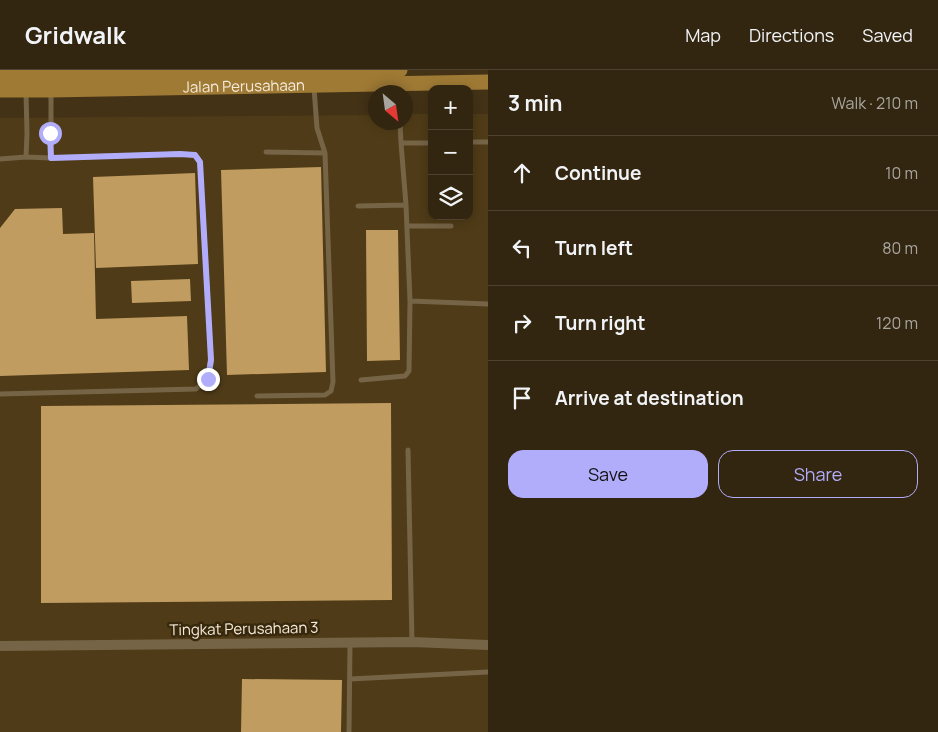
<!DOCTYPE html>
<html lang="en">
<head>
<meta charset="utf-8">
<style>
	body { margin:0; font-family:Manrope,sans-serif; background:#3d321e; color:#f1f3f6 }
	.controls { position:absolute; right:15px; top:15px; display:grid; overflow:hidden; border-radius:10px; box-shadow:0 2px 12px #0003 }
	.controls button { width:45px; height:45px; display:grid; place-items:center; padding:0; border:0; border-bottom:1px solid #4d4330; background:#322610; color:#f1f3f6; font:25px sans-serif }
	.compass { position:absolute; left:368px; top:15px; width:45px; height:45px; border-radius:50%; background:#322610; box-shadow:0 2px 12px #0003; rotate:151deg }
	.stop { position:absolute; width:15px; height:15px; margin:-11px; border:4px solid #b1adfa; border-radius:50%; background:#fff }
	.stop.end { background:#b1adfa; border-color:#fff; box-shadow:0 1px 5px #0008 }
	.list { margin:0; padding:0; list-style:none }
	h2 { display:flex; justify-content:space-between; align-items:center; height:65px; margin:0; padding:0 20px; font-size:21px }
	h2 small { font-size:16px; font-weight:400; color:#a8a59f }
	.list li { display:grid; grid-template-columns:32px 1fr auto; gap:15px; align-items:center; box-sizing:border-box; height:75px; padding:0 20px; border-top:1px solid #4d4330 }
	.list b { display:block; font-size:19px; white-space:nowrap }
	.list em { font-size:16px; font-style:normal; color:#a8a59f }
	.actions { display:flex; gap:10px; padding:15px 20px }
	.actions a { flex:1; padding:11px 0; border:1px solid #b1adfa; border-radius:15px; text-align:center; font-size:18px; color:#b1adfa }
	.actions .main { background:#b1adfa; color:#111 }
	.icon { flex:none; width:28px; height:28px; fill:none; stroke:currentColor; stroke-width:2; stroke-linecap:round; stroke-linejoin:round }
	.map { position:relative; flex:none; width:488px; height:662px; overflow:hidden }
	header { display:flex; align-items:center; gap:30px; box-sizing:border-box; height:70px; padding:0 25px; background:#322610; border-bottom:1px solid #4d4330 }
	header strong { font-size:24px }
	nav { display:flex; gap:28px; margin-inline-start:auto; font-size:18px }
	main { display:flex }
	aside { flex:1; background:#322610 }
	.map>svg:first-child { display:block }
</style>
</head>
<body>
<header>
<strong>Gridwalk</strong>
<nav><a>Map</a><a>Directions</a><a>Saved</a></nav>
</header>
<main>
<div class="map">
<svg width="488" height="662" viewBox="0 0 488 662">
	<rect width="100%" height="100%" fill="#433216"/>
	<path fill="#4f3b17" d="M406,44h26v102h37v-102h19v618h-488v-614l375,-3 1,7h30z"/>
	<path fill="#c09c60" d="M321,97l5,205 -99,3 -6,-205z
		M195,103l3,91 -102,4 -3,-91z
		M62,138l1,26 31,-1 2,86 91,-3 2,54 -189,6v-148l15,-19z
		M366,160h32l2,130 -33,1z
		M190,209l1,22 -59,2 -1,-22z
		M391,333l1,197 -351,3v-197z
		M242,609l100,1 -1,52h-100z"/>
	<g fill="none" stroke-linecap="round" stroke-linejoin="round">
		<path stroke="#766447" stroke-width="5" d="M469,72h19
			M401,73h31
			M266,82l59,1
			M26,87l1,-23 -1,-42
			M51,88v-67
			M0,89l26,-2 25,1 129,-4 15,1 5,7 11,197 -4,20 -11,10 -196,5
			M358,136l48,-1
			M407,156h44
			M410,231l78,3
			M361,310l44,-4 4,-5 1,-70 -4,-96 -5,-62 -1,-21
			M257,326l68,-1 6,-4 2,-9 -8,-229 -8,-25 -3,-40
			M408,380l4,192
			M350,609l138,-7
			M349,662l1,-89"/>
		<path stroke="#766447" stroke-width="10" d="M0,576l412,-4 76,3"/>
		<g stroke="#9f7a35" stroke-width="15">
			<path d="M0,7l360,-5 40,-2"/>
			<path id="s1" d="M0,20h51l437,-8"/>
		</g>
	</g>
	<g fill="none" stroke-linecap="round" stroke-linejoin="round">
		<path stroke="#b1adfa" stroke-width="6" d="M50,63l1,25 129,-4 15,1 5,7 11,198 -3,19"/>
	</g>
	<g text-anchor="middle" stroke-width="5" stroke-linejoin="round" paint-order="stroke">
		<g font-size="15" fill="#f7ecdc" stroke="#38280c">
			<text dy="5" stroke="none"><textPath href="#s1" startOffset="244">Jalan Perusahaan</textPath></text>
			<text transform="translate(244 559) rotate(-1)" y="5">Tingkat Perusahaan 3</text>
		</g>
	</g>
</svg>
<div class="controls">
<button>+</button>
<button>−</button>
<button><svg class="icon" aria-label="layers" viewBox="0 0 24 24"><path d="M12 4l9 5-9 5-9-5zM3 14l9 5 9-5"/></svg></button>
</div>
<svg class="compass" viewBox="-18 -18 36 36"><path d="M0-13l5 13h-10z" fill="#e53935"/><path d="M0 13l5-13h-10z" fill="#a8a59f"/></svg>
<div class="stop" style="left:50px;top:63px"></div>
<div class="stop end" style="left:208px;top:309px"></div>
</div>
<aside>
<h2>3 min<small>Walk · 210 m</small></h2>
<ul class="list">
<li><svg class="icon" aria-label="ahead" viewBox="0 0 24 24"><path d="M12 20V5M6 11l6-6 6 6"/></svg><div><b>Continue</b></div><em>10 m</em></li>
<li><svg class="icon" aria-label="left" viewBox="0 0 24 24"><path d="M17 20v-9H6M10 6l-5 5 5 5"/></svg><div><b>Turn left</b></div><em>80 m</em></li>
<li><svg class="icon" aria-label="right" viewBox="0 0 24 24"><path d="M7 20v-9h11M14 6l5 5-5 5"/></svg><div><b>Turn right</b></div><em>120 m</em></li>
<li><svg class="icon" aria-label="arrive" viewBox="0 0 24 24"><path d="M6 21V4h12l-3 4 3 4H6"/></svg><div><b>Arrive at destination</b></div></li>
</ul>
<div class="actions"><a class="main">Save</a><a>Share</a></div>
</aside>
</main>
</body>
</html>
